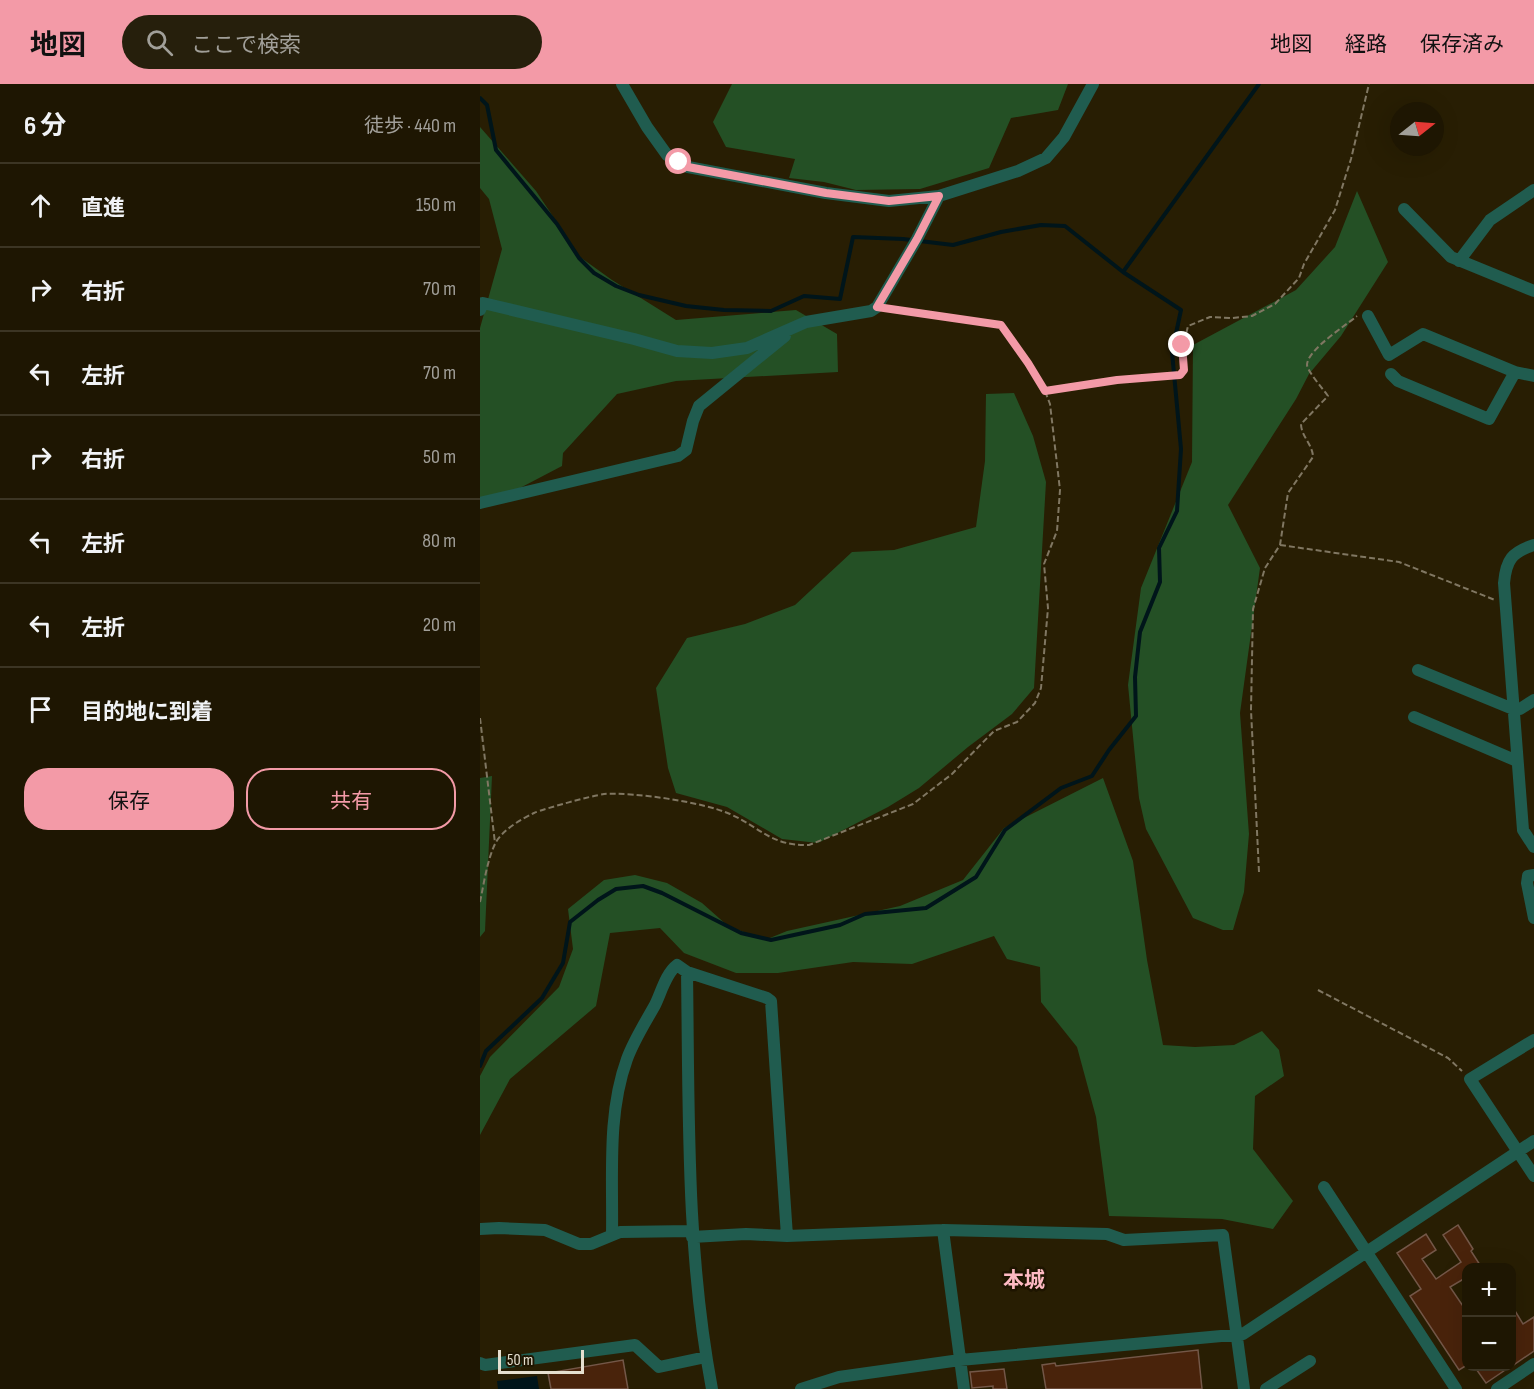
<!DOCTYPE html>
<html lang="ja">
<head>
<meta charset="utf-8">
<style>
	body { margin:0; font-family:"Sofia Sans Condensed","Noto Sans JP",sans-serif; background:#261f0c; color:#f1f3f6 }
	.controls { position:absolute; right:18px; bottom:18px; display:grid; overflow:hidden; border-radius:12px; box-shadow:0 6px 24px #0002 }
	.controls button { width:54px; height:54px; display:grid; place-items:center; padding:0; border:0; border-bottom:2px solid #3c3524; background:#1e1602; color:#f1f3f6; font:30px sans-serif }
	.compass { position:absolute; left:910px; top:18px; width:54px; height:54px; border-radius:50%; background:#1e1602; box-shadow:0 6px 24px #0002; rotate:73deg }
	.scale { position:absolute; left:18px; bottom:15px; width:86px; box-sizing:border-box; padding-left:6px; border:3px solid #e5dfcf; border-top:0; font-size:16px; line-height:21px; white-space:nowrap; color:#e5dfcf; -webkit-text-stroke:4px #1e1500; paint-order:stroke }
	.stop { position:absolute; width:18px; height:18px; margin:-14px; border:4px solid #f39aa7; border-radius:50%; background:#fff }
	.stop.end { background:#f39aa7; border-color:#fff; box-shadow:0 2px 6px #0008 }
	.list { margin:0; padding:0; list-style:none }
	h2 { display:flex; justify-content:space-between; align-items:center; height:78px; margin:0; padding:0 24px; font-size:26px }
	h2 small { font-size:20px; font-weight:400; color:#a19f99 }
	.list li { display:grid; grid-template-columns:39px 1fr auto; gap:18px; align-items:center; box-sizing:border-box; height:84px; padding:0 24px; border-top:2px solid #3c3524 }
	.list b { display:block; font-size:22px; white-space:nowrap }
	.list em { font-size:20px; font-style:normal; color:#a19f99 }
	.actions { display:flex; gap:12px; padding:18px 24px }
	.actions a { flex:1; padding:14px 0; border:2px solid #f39aa7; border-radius:24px; text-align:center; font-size:21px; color:#f39aa7 }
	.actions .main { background:#f39aa7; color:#111 }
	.icon { flex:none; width:33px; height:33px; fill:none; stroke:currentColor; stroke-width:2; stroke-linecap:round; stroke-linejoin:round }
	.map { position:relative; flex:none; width:1054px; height:1305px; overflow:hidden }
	header { display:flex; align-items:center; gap:36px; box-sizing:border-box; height:84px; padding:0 30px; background:#f39aa7; color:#111 }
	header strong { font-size:28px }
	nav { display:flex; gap:33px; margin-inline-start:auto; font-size:21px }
	.search { width:420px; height:54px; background:#261f0c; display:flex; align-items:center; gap:15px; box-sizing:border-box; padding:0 21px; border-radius:33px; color:#a19f99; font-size:22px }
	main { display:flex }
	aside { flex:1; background:#1e1602 }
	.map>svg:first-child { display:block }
</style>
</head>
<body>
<header>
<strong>地図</strong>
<div class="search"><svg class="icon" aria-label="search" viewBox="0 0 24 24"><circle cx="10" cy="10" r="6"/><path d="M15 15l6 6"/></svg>ここで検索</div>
<nav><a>地図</a><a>経路</a><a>保存済み</a></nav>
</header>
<main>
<aside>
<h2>6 分<small>徒歩 · 440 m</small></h2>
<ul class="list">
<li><svg class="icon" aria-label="ahead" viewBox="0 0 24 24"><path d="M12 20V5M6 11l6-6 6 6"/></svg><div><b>直進</b></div><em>150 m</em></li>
<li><svg class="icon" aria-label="right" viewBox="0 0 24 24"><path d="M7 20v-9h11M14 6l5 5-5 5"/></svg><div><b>右折</b></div><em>70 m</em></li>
<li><svg class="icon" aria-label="left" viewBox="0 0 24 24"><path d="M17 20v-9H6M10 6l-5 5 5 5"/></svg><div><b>左折</b></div><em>70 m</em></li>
<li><svg class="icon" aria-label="right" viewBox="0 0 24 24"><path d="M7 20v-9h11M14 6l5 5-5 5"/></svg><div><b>右折</b></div><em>50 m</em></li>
<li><svg class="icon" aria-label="left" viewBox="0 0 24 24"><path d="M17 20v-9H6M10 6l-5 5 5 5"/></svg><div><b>左折</b></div><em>80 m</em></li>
<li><svg class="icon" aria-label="left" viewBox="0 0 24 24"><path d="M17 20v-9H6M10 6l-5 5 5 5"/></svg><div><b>左折</b></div><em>20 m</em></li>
<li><svg class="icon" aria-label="arrive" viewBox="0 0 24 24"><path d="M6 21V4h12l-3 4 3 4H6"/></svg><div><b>目的地に到着</b></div></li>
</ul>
<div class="actions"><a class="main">保存</a><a>共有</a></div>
</aside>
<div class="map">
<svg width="1054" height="1305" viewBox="0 0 1054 1305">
	<rect width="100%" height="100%" fill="#281e03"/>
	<path fill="#245025" d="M252,0h336l-10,26 -47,8 -22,50 -69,21 -64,1 -32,-8 -35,-4 6,-19 -69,-12 -13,-25z
		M0,43l56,64 44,66 32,23 64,40 120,-10 41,24 1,38 -162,9 -59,13 -54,59 -1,13 -82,43v-181l22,-79 -13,-50 -9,-11z
		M877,107l31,71 -47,74 -32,38 -13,25 -68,106 32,63 -20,145 9,121 -5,58 -11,38h-10l-30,-12 -47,-89 -7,-31 -11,-113 13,-97 51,-126 1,-117 103,-55 39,-43z
		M534,309l19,43 13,46 -12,206 -22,26 -44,33 -49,41 -31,19 -70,36 -36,-4 -55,-32 -51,-14 -8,-25 -12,-80 31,-50 58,-14 50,-19 57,-53 42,-2 82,-23 9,-66 1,-67z
		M12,692l-7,155 -5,6v-159z
		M623,694l30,83 14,99 16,85 32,2 39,-2 28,-14 17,19 5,26 -29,20 -2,53 40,52 -20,28 -51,-10 -113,-3 -13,-99 -19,-70 -36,-45 -1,-35 -33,-8 -13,-23 -82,28 -59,-2 -75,11h-42l-52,-20 -24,-25 -50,5 -14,73 -86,73 -30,56v-59l10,-19 69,-70 14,-38 -5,-40 36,-29 31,-5 32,8 35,20 26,23 37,14 22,-9 113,-25 63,-26 41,-52z"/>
	<path fill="#00151a" d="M57,1292l2,13h-41l-1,-8z"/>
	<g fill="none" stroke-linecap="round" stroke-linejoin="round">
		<path stroke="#00151a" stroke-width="4" d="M0,14l7,7 9,45 61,74 22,34 15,15 22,13 23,9 47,11 38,4 47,1 33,-15 36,3 13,-62 50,2 50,6 48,-13 40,-7 24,1 58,46 58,38 -9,42 9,97 -4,62 -18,37 1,34 -20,50 -5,45 1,39 -27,34 -17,26 -31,12 -56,42 -29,47 -50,31 -61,6 -25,11 -69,15 -30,-7 -79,-40 -19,-7 -27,3 -18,11 -28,22 -7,41 -21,35 -56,53 -6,15
			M643,188l136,-188"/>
	</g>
	<path fill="#49230b" stroke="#735748" stroke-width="1.5" d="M978,1141l15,24 -2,2 11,17h-15v9l-17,10 17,25v53l-8,5 -49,-74 11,-7 -24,-36 29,-19 10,16 -14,9 14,20 25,-17 -18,-27z
		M1032,1222l11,18 11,-7v34l-22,15z
		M718,1266l4,39h-156l-4,-24 13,-2 1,3z
		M143,1276l5,29h-77l-3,-16z
		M994,1282h37l-25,17z
		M524,1285l3,20h-14v-3l-21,2 -2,-16z"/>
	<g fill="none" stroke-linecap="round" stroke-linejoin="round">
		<path stroke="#807762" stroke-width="2" stroke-dasharray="6 3" stroke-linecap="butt" d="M565,307l72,-11 63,-5 4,-5 -2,-19 6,-25 22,-9 22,1 20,-2 23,-12 24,-26 5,-14 31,-54 16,-51 18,-75
			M800,461l119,17 96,38
			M0,634l15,125
			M779,788l-8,-162 2,-101 12,-41 15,-23 8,-52 25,-36c0,-12 -12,-21 -12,-33l27,-28c-5,-7 -20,-24 -21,-31 0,-15 38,-39 50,-49
			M0,818c4,-19 7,-41 15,-58 6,-13 26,-25 39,-31 12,-5 57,-17 70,-19 30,-2 99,8 126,20 31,14 41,32 79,31l104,-41 39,-30 42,-43 23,-9 18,-19 6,-15 7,-80 -4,-44 13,-33 3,-41 -10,-86 -5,-13 -17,-28 -27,-38 -111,-17
			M838,906l130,68 14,13"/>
		<path stroke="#205c4f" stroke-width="12" d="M142,0l25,43 20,28 21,12 138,26 63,8 50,-5 79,-25 28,-13 18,-21 29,-53
			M924,125l47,48 83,34
			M979,177l31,-41 44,-30
			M0,226l3,-7 151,36 43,12 35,2 35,-5 59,-26 65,-11 6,-4 40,-68 22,-43
			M888,232l21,39 34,-21 92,38 19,4
			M911,290l7,7 91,38 26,-47
			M0,419l198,-47 8,-6 7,-29 6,-15 86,-70
			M1054,461c-22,7 -28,15 -30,38l19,247 11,17
			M938,586l95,39h7l14,-9
			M934,633l103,44
			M1054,791l-6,1 -1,7 7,35
			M207,888c2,140 -1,280 25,417
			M1054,956l-64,39 64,97
			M844,1103l132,202
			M0,1145l19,-1 46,2 34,14h12l29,-12 72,-1
			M463,1146l21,159
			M132,1150c1,-58 -5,-120 15,-175 7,-19 18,-36 28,-54 6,-12 11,-32 22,-40l10,7 80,26 4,3 16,235
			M212,1153l54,-3 41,2 156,-6 164,4 17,6 99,-5 21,154
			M0,1279l5,2 150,-20 24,22 47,-10
			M321,1305l38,-12 121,-17 283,-26 291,-193
			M786,1305l44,-28
			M1017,1305l37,-25"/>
	</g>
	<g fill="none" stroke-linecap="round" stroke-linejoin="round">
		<path stroke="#f39aa7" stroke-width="8" d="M199,78l9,5 138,26 63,8 50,-5 -22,43 -40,68 124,18 27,38 17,28 72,-11 63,-5 4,-5 -2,-25"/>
	</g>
	<g text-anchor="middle" stroke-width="5" stroke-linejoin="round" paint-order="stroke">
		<g font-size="21" font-weight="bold" fill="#febac3" stroke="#1e1500">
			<text x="544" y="1203">本城</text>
		</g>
	</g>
</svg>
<div class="controls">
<button>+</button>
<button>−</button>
</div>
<svg class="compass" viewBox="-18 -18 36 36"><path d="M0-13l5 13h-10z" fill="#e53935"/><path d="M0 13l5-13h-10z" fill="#a19f99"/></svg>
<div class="scale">50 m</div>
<div class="stop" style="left:199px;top:78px"></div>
<div class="stop end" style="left:702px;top:261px"></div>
</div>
</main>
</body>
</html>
